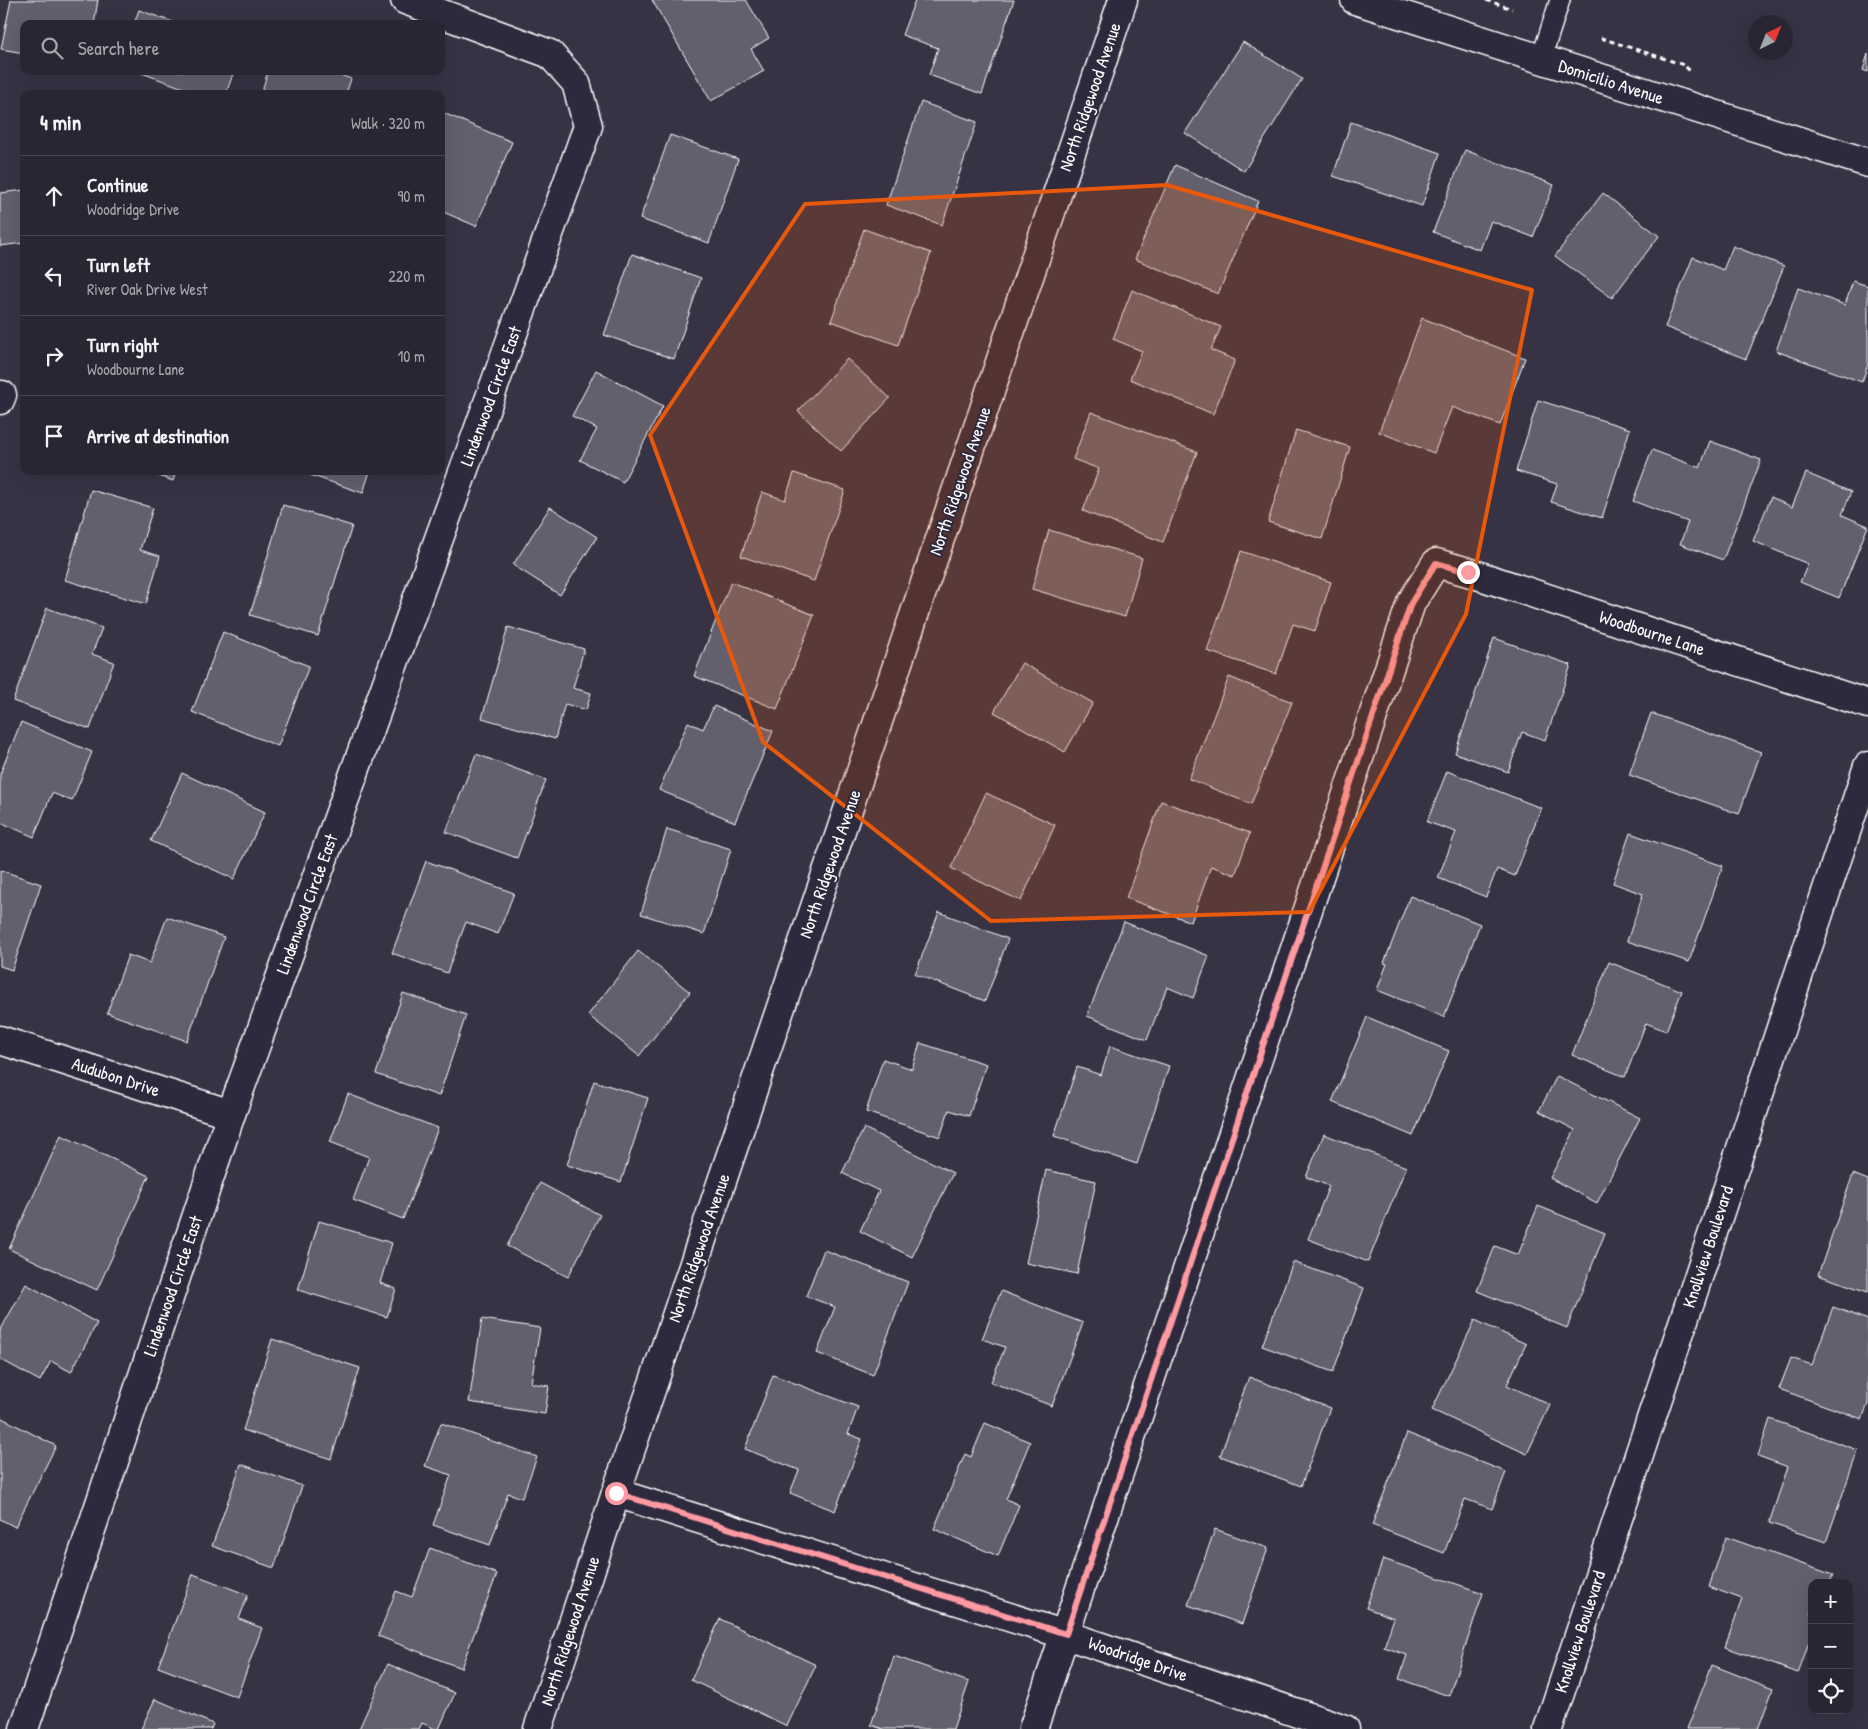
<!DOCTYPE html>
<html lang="en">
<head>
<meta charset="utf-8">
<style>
	body { margin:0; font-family:"Patrick Hand",sans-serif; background:#353240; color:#f1f3f6 }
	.controls { position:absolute; right:15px; bottom:15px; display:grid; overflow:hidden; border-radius:10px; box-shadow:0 5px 20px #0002 }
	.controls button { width:45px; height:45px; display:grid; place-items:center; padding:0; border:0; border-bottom:1px solid #45434f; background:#292634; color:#f1f3f6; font:25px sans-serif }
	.compass { position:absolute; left:1748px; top:15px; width:45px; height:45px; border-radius:50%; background:#292634; box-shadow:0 5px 20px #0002; rotate:43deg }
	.stop { position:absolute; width:15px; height:15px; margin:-11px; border:4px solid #ff9aa2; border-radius:50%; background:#fff }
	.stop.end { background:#ff9aa2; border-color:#fff; box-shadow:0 1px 5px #0008 }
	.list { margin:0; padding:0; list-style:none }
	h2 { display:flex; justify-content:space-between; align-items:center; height:65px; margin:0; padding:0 20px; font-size:21px }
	h2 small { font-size:16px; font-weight:400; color:#a5a5ac }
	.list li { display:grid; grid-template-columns:32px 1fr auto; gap:15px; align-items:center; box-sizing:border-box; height:80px; padding:0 20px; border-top:1px solid #45434f }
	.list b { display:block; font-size:19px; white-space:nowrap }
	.list p { margin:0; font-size:16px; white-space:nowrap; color:#a5a5ac }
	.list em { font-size:16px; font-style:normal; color:#a5a5ac }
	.icon { flex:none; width:28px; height:28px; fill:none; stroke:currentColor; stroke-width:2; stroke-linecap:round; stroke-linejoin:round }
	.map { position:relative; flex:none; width:1868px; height:1729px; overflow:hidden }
	.search { position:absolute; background:#292634; box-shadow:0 5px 20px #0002; left:20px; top:20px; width:425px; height:55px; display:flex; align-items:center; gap:12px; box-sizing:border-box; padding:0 18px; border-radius:10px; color:#a5a5ac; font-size:19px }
	.panel { position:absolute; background:#292634; box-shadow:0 5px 20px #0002; left:20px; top:90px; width:425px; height:385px; border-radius:10px }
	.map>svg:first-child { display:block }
</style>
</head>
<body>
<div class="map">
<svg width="1868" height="1729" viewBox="0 0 1868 1729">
	<rect width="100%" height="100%" fill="#373345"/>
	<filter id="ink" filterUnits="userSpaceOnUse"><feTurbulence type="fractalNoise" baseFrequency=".02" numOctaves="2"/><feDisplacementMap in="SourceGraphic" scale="10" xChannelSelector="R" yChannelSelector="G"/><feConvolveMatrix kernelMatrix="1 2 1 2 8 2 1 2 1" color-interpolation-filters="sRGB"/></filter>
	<g filter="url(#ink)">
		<path fill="#635f6d" stroke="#fff" d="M11,0h87l-4,24h-70v29l-23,-4z
			M652,0h94l23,38 -18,11 13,22 -53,30z
			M915,0h99l-32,94 -53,-19 9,-27 -36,-13z
			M139,10l39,14h-44z
			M1243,42l59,37 -58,92 -59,-38z
			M1868,54v18l-5,-2z
			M136,71h98l-8,23h-26z
			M268,71h62l21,8 -5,15h-85z
			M921,102l56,20 -35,103 -56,-20z
			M441,112l71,30 -36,84 -35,-15z
			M1351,122l89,31 -18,53 -89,-30z
			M670,135l68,24 -29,84 -69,-24z
			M1465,150l89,35 -21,52 -42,-16 -11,29 -47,-18z
			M1175,165l83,36 -40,93 -83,-35z
			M24,190v53l-24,3v-53z
			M1603,193l56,43 -47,62 -57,-42z
			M864,229l67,24 -33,92 -67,-24z
			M1733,246l51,20 -38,93 -81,-32 28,-70 30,13z
			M632,254l69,24 -27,81 -70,-24z
			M1853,281l15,5v78l-6,18 -86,-31 22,-63 47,17z
			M1132,290l89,37 -10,23 24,10 -22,54 -83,-35 12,-28 -29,-12z
			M1422,318l103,40 -25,67 -48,-18 -18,46 -55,-21z
			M847,359l43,39 -49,53 -43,-40z
			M596,370l67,36 -40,76 -43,-22 17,-31 -25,-13z
			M1538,400l92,29 -28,89 -51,-16 6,-18 -41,-13z
			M1091,412l106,40 -34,90 -80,-31 16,-42 -26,-10z
			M1296,430l54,17 -28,92 -54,-17z
			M1710,441l51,19 -38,100 -43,-16 8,-22 -55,-21 19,-51 48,18z
			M145,471h31l-3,10z
			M308,471h62l-7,22 -56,-19z
			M794,473l51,17 -31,91 -73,-25 21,-64 23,8z
			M1806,473l45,19 -9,23 26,11 -29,72 -39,-16 8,-18 -55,-23 18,-44 21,10z
			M91,490l62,18 -13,42 20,6 -14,48 -81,-24z
			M283,505l69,21 -34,110 -68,-21z
			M550,507l47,30 -37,58 -47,-30z
			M1049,530l93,28 -17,59 -93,-28z
			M1241,551l90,31 -16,49 -22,-7 -17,50 -69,-23z
			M731,582l83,33 -37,94 -83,-33z
			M47,608l55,20 -10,26 22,8 -24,67 -77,-28z
			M508,627l76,22 -11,39 18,5 -5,17 -21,-6 -10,35 -73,-21z
			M223,632l86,34 -31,80 -86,-34z
			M1494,638l77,27 -26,75 -23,-8 -14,40 -53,-19z
			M1022,663l71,40 -28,49 -71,-40z
			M1229,677l63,25 -41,102 -62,-25z
			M714,706l59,25 -38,91 -76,-32 29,-68 15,7z
			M1651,713l110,39 -22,62 -110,-39z
			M21,722l71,30 -20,49 -20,-8 -18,44 -34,-15v-48z
			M476,754l70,26 -29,78 -71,-26z
			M1447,771l94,37 -26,68 -18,-7 -11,28 -48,-19 18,-46 -29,-10z
			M182,773l83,39 -31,67 -83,-38z
			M986,793l69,32 -34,76 -70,-33z
			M1161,801l89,32 -15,42 -24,-9 -20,56 -65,-24z
			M667,829l64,20 -27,85 -63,-20z
			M1630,833l93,33 -34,96 -62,-21 16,-47 -30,-11z
			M426,861l88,32 -16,41 -32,-12 -19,51 -55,-20z
			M0,870l41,14 -29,86 -12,-4z
			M1410,896l70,28 -36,93 -67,-27 10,-26 -3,-1z
			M939,912l69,27 -23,62 -70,-27z
			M167,917l57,20 -37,104 -80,-28 21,-58 22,8z
			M1124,922l85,34 -16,42 -26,-11 -20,53 -60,-24z
			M638,951l52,41 -51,64 -51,-41z
			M1609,962l73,29 -16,40 -20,-8 -21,54 -53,-22z
			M403,993l63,22 -27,81 -63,-22z
			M1367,1017l82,34 -36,85 -81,-34z
			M920,1043l66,21 -17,52 -20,-6 -9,27 -74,-25 17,-53 29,10z
			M1110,1046l59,20 -32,98 -83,-28 23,-69 24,8z
			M1557,1076l83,42 -43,85 -47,-25 25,-48 -36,-19z
			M594,1081l54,17 -27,84 -54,-17z
			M348,1094l90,34 -35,91 -50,-19 16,-43 -39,-15z
			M864,1128l89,45 -41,84 -52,-26 19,-40 -37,-18z
			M1324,1134l82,33 -38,95 -60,-23 21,-53 -23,-9z
			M61,1135l88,41 -52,114 -88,-41z
			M1046,1170l50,11 -19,93 -51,-11z
			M1853,1174l15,6v112l-50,-17z
			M540,1183l60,32 -32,62 -61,-31z
			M1538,1206l67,27 -38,95 -90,-37 18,-45 23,9z
			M319,1221l73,22 -12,40 16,6 -9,28 -89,-27z
			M824,1250l84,32 -35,93 -56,-22 18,-46 -29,-11z
			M1293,1262l71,26 -31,84 -71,-26z
			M26,1284l71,39 -26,49 -20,-11 -11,20 -40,-22v-28z
			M1001,1291l82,32 -31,83 -61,-24 14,-35 -23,-8z
			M1833,1307l35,13v84l-6,15 -83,-30 12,-31 21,7z
			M482,1319l58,9 -9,55 18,3 -4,28 -76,-12z
			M1475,1320l51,24 -19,41 43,20 -23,49 -95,-44z
			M272,1339l88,29 -29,91 -88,-29z
			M773,1375l85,32 -10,27 14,5 -27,72 -45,-18 9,-23 -54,-21z
			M1249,1377l81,31 -29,78 -81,-30z
			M0,1417l56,29 -41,81 -15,-8z
			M1770,1419l88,31 -32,92 -57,-19 19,-56 -30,-11z
			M441,1423l96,34 -15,41 -14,-5 -18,52 -57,-20 18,-50 -26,-9z
			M985,1423l45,19 -24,57 13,6 -21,51 -64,-27 31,-75 6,3z
			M1407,1433l99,39 -14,37 -27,-10 -21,54 -72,-28z
			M241,1464l61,22 -28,82 -62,-22z
			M1215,1529l53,19 -26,76 -54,-19z
			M1726,1537l107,38 -3,8h-18v51l-14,39 -73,-26 17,-48 -33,-12z
			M430,1548l67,26 -36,94 -83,-32 18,-45 16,6z
			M1383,1559l100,34 -34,103 -50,-17 8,-24 -23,-8 10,-29 -28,-10z
			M193,1574l55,21 -9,24 23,9 -25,69 -79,-30z
			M720,1619l96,46 -29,61 -96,-46z
			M894,1656l75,26 -16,47h-70l-12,-4z
			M388,1664l67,29 -16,36h-4l-13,-6 -3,6h-60z
			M1712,1665l61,24 -15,40h-71z
			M155,1699l58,25 -2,5h-70z"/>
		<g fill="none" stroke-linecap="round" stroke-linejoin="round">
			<g stroke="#fff" stroke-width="22">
				<path id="lane" d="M1541,59l19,-59"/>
			</g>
			<g stroke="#fff" stroke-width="31">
				<path id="street" d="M0,400l2,-5
					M0,1040l231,74
					M616,1493l450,142 279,94
					M24,1729l207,-615 357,-988 -12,-43 -26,-29 -145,-54
					M1033,1729l378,-1126 25,-40 32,9 400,132
					M1548,1729l320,-963"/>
			</g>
			<g stroke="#fff" stroke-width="31">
				<path id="secondary" d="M1355,0l513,163
					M538,1729l78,-236 507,-1493"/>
			</g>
			<path stroke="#fff" stroke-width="3" stroke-dasharray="5 4" stroke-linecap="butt" d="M1486,0l26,9
				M1601,38l83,27 7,7"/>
			<use href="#lane" stroke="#2f2a3d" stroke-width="19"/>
			<use href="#street" stroke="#2f2a3d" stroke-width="28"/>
			<use href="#secondary" stroke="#2f2a3d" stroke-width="28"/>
		</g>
	</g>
	<g fill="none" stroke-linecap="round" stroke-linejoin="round" filter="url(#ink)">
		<path stroke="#ff9aa2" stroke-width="6" d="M616,1493l450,141 345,-1031 25,-40 32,9"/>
	</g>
	<path fill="#e8590c" fill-opacity="0.2" stroke="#e8590c" stroke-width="4" stroke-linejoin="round" d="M1167,185l365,105 -66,324 -157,298 -318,9 -228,-179 -113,-307 155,-231z"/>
	<g text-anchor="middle" stroke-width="4" stroke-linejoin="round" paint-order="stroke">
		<g font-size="18" fill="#fff" stroke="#2f2a3d">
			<text transform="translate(1611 82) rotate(18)" y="6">Domicilio Avenue</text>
			<text transform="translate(1090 97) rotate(-71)" y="6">North Ridgewood Avenue</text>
			<text transform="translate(491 396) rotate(-70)" y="6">Lindenwood Circle East</text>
			<text transform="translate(960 481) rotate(-71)" y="6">North Ridgewood Avenue</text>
			<text transform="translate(1652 633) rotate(18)" y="6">Woodbourne Lane</text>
			<text transform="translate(830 864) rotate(-71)" y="6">North Ridgewood Avenue</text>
			<text transform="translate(307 904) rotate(-70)" y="6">Lindenwood Circle East</text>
			<text transform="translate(116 1077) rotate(18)" y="6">Audubon Drive</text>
			<text transform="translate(1708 1247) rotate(-72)" y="6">Knollview Boulevard</text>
			<text transform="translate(699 1248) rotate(-71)" y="6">North Ridgewood Avenue</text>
			<text transform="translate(173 1286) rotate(-71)" y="6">Lindenwood Circle East</text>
			<text transform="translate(570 1631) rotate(-72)" y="6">North Ridgewood Avenue</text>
			<text transform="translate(1580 1632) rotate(-72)" y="6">Knollview Boulevard</text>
			<text transform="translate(1138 1659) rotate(19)" y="6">Woodridge Drive</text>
		</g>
	</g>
</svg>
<div class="controls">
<button>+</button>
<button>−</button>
<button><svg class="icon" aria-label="locate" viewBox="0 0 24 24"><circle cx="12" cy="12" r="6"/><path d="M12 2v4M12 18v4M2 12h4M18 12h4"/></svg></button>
</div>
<svg class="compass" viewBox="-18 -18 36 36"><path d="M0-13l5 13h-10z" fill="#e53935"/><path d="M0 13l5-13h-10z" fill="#a5a5ac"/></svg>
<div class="stop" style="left:616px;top:1493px"></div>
<div class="stop end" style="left:1468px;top:572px"></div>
<div class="search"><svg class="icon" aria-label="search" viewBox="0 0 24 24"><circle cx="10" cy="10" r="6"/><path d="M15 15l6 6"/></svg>Search here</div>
<section class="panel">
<h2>4 min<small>Walk · 320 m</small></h2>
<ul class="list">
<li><svg class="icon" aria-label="ahead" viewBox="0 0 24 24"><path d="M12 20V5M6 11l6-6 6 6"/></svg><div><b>Continue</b><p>Woodridge Drive</p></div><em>90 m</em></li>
<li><svg class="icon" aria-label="left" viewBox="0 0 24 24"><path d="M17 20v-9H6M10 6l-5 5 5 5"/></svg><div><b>Turn left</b><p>River Oak Drive West</p></div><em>220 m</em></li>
<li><svg class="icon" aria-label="right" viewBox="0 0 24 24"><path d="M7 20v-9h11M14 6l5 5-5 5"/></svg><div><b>Turn right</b><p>Woodbourne Lane</p></div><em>10 m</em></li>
<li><svg class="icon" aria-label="arrive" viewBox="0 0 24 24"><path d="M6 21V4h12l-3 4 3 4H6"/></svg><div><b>Arrive at destination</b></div></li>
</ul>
</section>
</div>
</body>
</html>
